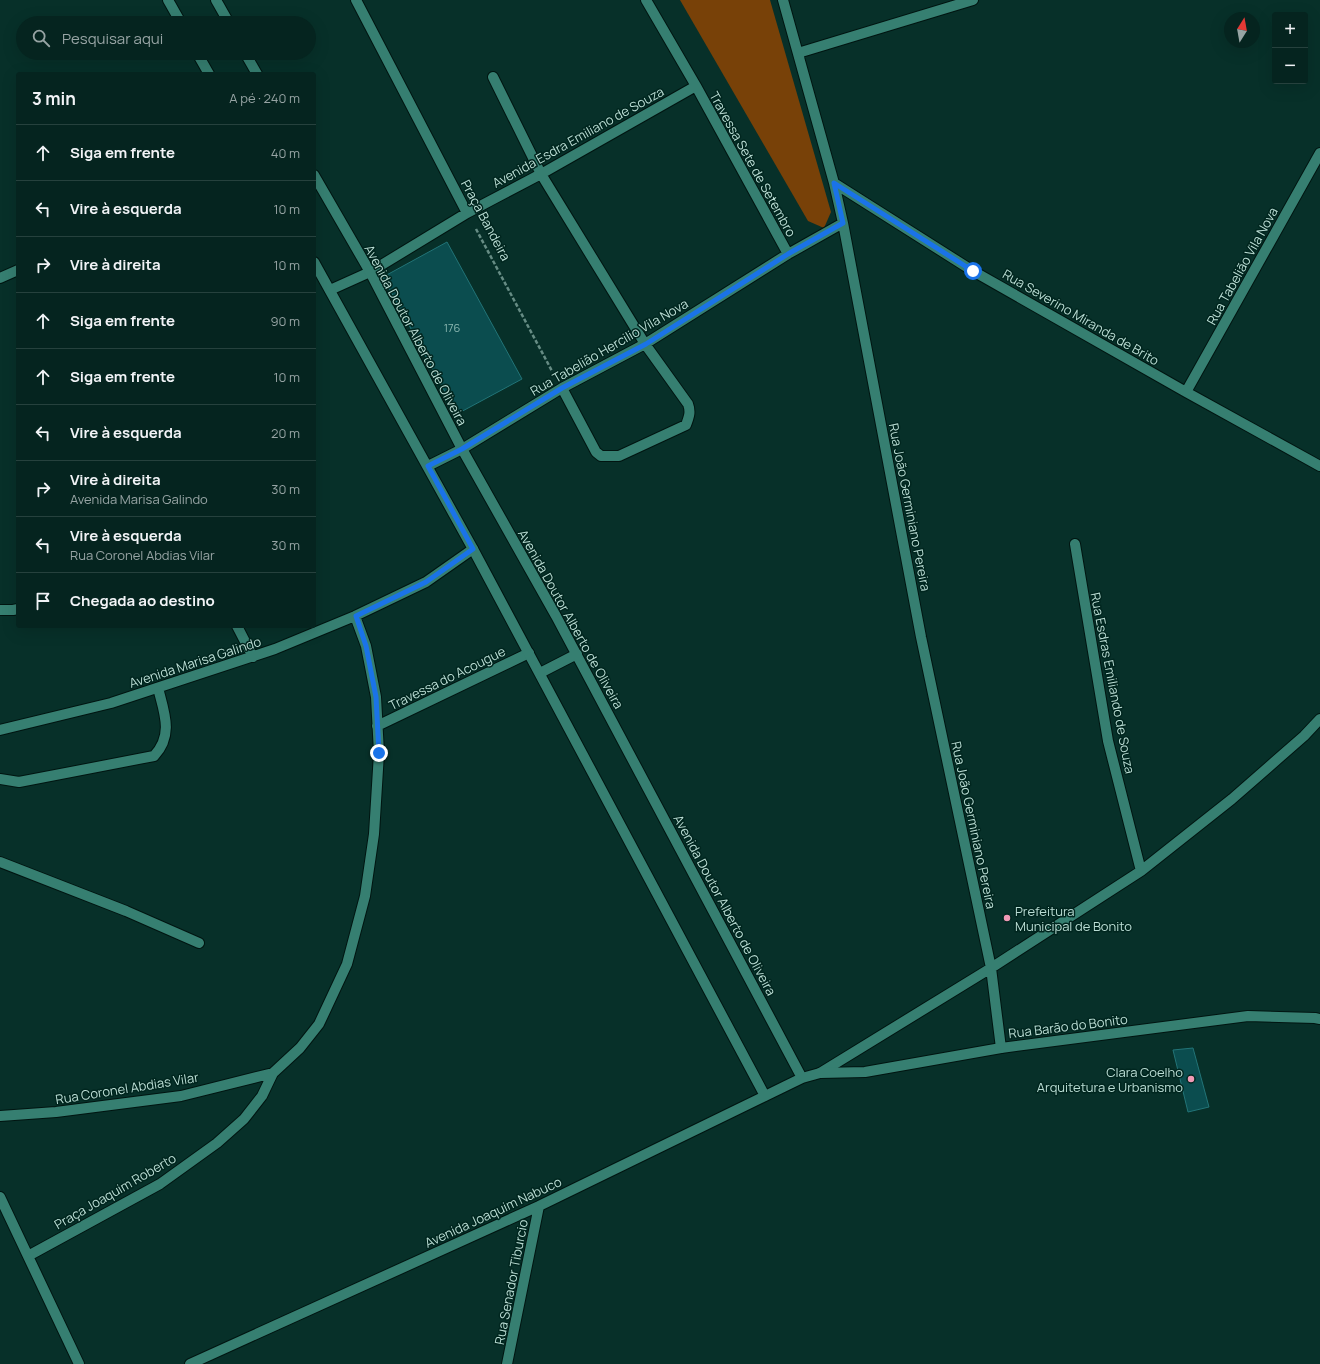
<!DOCTYPE html>
<html lang="pt">
<head>
<meta charset="utf-8">
<style>
	body { margin:0; font-family:Manrope,sans-serif; background:#13302c; color:#f1f3f6 }
	.controls { position:absolute; right:12px; top:12px; display:grid; overflow:hidden; border-radius:4px; box-shadow:0 4px 16px #0002 }
	.controls button { width:36px; height:36px; display:grid; place-items:center; padding:0; border:0; border-bottom:1px solid #26413d; background:#05241f; color:#f1f3f6; font:20px sans-serif }
	.compass { position:absolute; left:1224px; top:12px; width:36px; height:36px; border-radius:50%; background:#05241f; box-shadow:0 4px 16px #0002; rotate:11deg }
	.stop { position:absolute; width:12px; height:12px; margin:-9px; border:3px solid #1a73e8; border-radius:50%; background:#fff }
	.stop.end { background:#1a73e8; border-color:#fff; box-shadow:0 1px 4px #0008 }
	.list { margin:0; padding:0; list-style:none }
	h2 { display:flex; justify-content:space-between; align-items:center; height:52px; margin:0; padding:0 16px; font-size:17px }
	h2 small { font-size:13px; font-weight:400; color:#97a4a4 }
	.list li { display:grid; grid-template-columns:26px 1fr auto; gap:12px; align-items:center; box-sizing:border-box; height:56px; padding:0 16px; border-top:1px solid #26413d }
	.list b { display:block; font-size:15px; white-space:nowrap }
	.list p { margin:0; font-size:13px; white-space:nowrap; color:#97a4a4 }
	.list em { font-size:13px; font-style:normal; color:#97a4a4 }
	.icon { flex:none; width:22px; height:22px; fill:none; stroke:currentColor; stroke-width:2; stroke-linecap:round; stroke-linejoin:round }
	.map { position:relative; flex:none; width:1320px; height:1364px; overflow:hidden }
	.search { position:absolute; background:#05241f; box-shadow:0 4px 16px #0002; left:16px; top:16px; width:300px; height:44px; display:flex; align-items:center; gap:10px; box-sizing:border-box; padding:0 14px; border-radius:22px; color:#97a4a4; font-size:15px }
	.panel { position:absolute; background:#05241f; box-shadow:0 4px 16px #0002; left:16px; top:72px; width:300px; height:556px; border-radius:4px }
	.map>svg:first-child { display:block }
</style>
</head>
<body>
<div class="map">
<svg width="1320" height="1364" viewBox="0 0 1320 1364">
	<rect width="100%" height="100%" fill="#073029"/>
	<path fill="#784108" d="M680,0h90l61,212 -7,16 -16,-7z"/>
	<path fill="#0b4d4f" stroke="#227477" d="M447,242l75,137 -65,35 -74,-137z
		M1193,1048l16,59 -21,5 -15,-62z"/>
	<g fill="none" stroke-linecap="round" stroke-linejoin="round">
		<g stroke="#011511" stroke-width="12">
			<path id="street" d="M356,0l111,213
				M646,0l50,86 92,168
				M783,0l51,183 9,40 78,414 70,331 10,80
				M798,53l175,-53
				M493,77l48,97 104,170 43,60c3,8 1,13 -2,21l-67,31h-18l-5,-4 -34,-64
				M834,183l139,88 213,121 134,74
				M0,278l18,-8
				M330,290l40,-18 97,-59 74,-39 155,-88
				M1186,392l134,-239
				M428,466l34,-17 100,-61 83,-44 143,-90 55,-31
				M1075,544l33,197 33,130
				M0,610h13l5,-1
				M237,626l16,31
				M377,726l152,-73
				M0,730l111,-27 164,-54 80,-33 71,-34 47,-33
				M0,779l19,3 135,-26c20,-21 10,-44 4,-68
				M0,862l126,49 73,32
				M820,1073l171,-105 150,-97 91,-72 72,-63 16,-17
				M0,1116l56,-4 125,-16 92,-23 27,-25 19,-24 28,-60 18,-68 9,-62 5,-81 -3,-56 -10,-51 -11,-30
				M0,1197l79,167
				M28,1256l132,-72 57,-41 27,-24 18,-23 11,-23"/>
		</g>
		<g stroke="#011511" stroke-width="12">
			<path id="secondary" d="M168,0l13,23
				M216,0l13,23
				M197,53l12,21
				M245,53l12,21
				M314,175l56,97 92,177 94,167 246,462
				M314,262l159,287 292,547
				M540,673l37,-19
				M190,1364l349,-158 263,-128 18,-5 45,-1 136,-24 247,-32 67,2 5,1
				M507,1364l32,-158"/>
		</g>
		<path stroke="#668c84" stroke-width="2.5" stroke-dasharray="4 2" stroke-linecap="butt" d="M476,229l76,142"/>
		<use href="#street" stroke="#367f71" stroke-width="10"/>
		<use href="#secondary" stroke="#367f71" stroke-width="10"/>
	</g>
	<g fill="none" stroke-linecap="round" stroke-linejoin="round">
		<path stroke="#1a73e8" stroke-width="5" d="M379,753l-3,-56 -10,-51 -10,-30 70,-34 47,-33 -45,-83 34,-17 100,-61 84,-44 142,-90 55,-31 -9,-40 139,88"/>
	</g>
	<g fill="#f09ab6" stroke="#00261f" stroke-width="1.5">
		<circle cx="1007" cy="918" r="4"/>
		<circle cx="1191" cy="1079" r="4"/>
	</g>
	<g text-anchor="middle" stroke-width="3" stroke-linejoin="round" paint-order="stroke">
		<g font-size="11" fill="#8eb9b3">
			<text x="452" y="332">176</text>
		</g>
		<g font-size="13" fill="#baddd4" stroke="#00261f">
			<text transform="translate(578 137) rotate(-29)" y="5">Avenida Esdra Emiliano de Souza</text>
			<text transform="translate(753 164) rotate(61)" y="5">Travessa Sete de Setembro</text>
			<text transform="translate(486 220) rotate(62)" y="5">Praça Bandeira</text>
			<text transform="translate(1242 266) rotate(-61)" y="5">Rua Tabelião Vila Nova</text>
			<text transform="translate(1081 317) rotate(30)" y="5">Rua Severino Miranda de Brito</text>
			<text transform="translate(416 335) rotate(62)" y="5">Avenida Doutor Alberto de Oliveira</text>
			<text transform="translate(609 347) rotate(-30)" y="5">Rua Tabelião Hercilio Vila Nova</text>
			<text transform="translate(910 507) rotate(79)" y="5">Rua João Germiniano Pereira</text>
			<text transform="translate(571 619) rotate(61)" y="5">Avenida Doutor Alberto de Oliveira</text>
			<text transform="translate(195 662) rotate(-18)" y="5">Avenida Marisa Galindo</text>
			<text transform="translate(447 678) rotate(-26)" y="5">Travessa do Acougue</text>
			<text transform="translate(1113 683) rotate(79)" y="5">Rua Esdras Emiliando de Souza</text>
			<text transform="translate(974 825) rotate(78)" y="5">Rua João Germiniano Pereira</text>
			<text transform="translate(725 905) rotate(62)" y="5">Avenida Doutor Alberto de Oliveira</text>
			<text transform="translate(1068 1026) rotate(-7)" y="5">Rua Barão do Bonito</text>
			<text transform="translate(127 1088) rotate(-9)" y="5">Rua Coronel Abdias Vilar</text>
			<text transform="translate(115 1191) rotate(-30)" y="5">Praça Joaquim Roberto</text>
			<text transform="translate(493 1212) rotate(-25)" y="5">Avenida Joaquim Nabuco</text>
			<text transform="translate(511 1282) rotate(-79)" y="5">Rua Senador Tiburcio</text>
		</g>
		<g font-size="13" fill="#baddd4" stroke="#00261f" text-anchor="start">
			<text x="1015" y="916">Prefeitura<tspan x="1015" dy="15">Municipal de Bonito</tspan></text>
			<text x="1183" y="1077" text-anchor="end">Clara Coelho<tspan x="1183" dy="15">Arquitetura e Urbanismo</tspan></text>
		</g>
	</g>
</svg>
<div class="controls">
<button>+</button>
<button>−</button>
</div>
<svg class="compass" viewBox="-18 -18 36 36"><path d="M0-13l5 13h-10z" fill="#e53935"/><path d="M0 13l5-13h-10z" fill="#97a4a4"/></svg>
<div class="stop" style="left:973px;top:271px"></div>
<div class="stop end" style="left:379px;top:753px"></div>
<div class="search"><svg class="icon" aria-label="search" viewBox="0 0 24 24"><circle cx="10" cy="10" r="6"/><path d="M15 15l6 6"/></svg>Pesquisar aqui</div>
<section class="panel">
<h2>3 min<small>A pé · 240 m</small></h2>
<ul class="list">
<li><svg class="icon" aria-label="ahead" viewBox="0 0 24 24"><path d="M12 20V5M6 11l6-6 6 6"/></svg><div><b>Siga em frente</b></div><em>40 m</em></li>
<li><svg class="icon" aria-label="left" viewBox="0 0 24 24"><path d="M17 20v-9H6M10 6l-5 5 5 5"/></svg><div><b>Vire à esquerda</b></div><em>10 m</em></li>
<li><svg class="icon" aria-label="right" viewBox="0 0 24 24"><path d="M7 20v-9h11M14 6l5 5-5 5"/></svg><div><b>Vire à direita</b></div><em>10 m</em></li>
<li><svg class="icon" aria-label="ahead" viewBox="0 0 24 24"><path d="M12 20V5M6 11l6-6 6 6"/></svg><div><b>Siga em frente</b></div><em>90 m</em></li>
<li><svg class="icon" aria-label="ahead" viewBox="0 0 24 24"><path d="M12 20V5M6 11l6-6 6 6"/></svg><div><b>Siga em frente</b></div><em>10 m</em></li>
<li><svg class="icon" aria-label="left" viewBox="0 0 24 24"><path d="M17 20v-9H6M10 6l-5 5 5 5"/></svg><div><b>Vire à esquerda</b></div><em>20 m</em></li>
<li><svg class="icon" aria-label="right" viewBox="0 0 24 24"><path d="M7 20v-9h11M14 6l5 5-5 5"/></svg><div><b>Vire à direita</b><p>Avenida Marisa Galindo</p></div><em>30 m</em></li>
<li><svg class="icon" aria-label="left" viewBox="0 0 24 24"><path d="M17 20v-9H6M10 6l-5 5 5 5"/></svg><div><b>Vire à esquerda</b><p>Rua Coronel Abdias Vilar</p></div><em>30 m</em></li>
<li><svg class="icon" aria-label="arrive" viewBox="0 0 24 24"><path d="M6 21V4h12l-3 4 3 4H6"/></svg><div><b>Chegada ao destino</b></div></li>
</ul>
</section>
</div>
</body>
</html>
